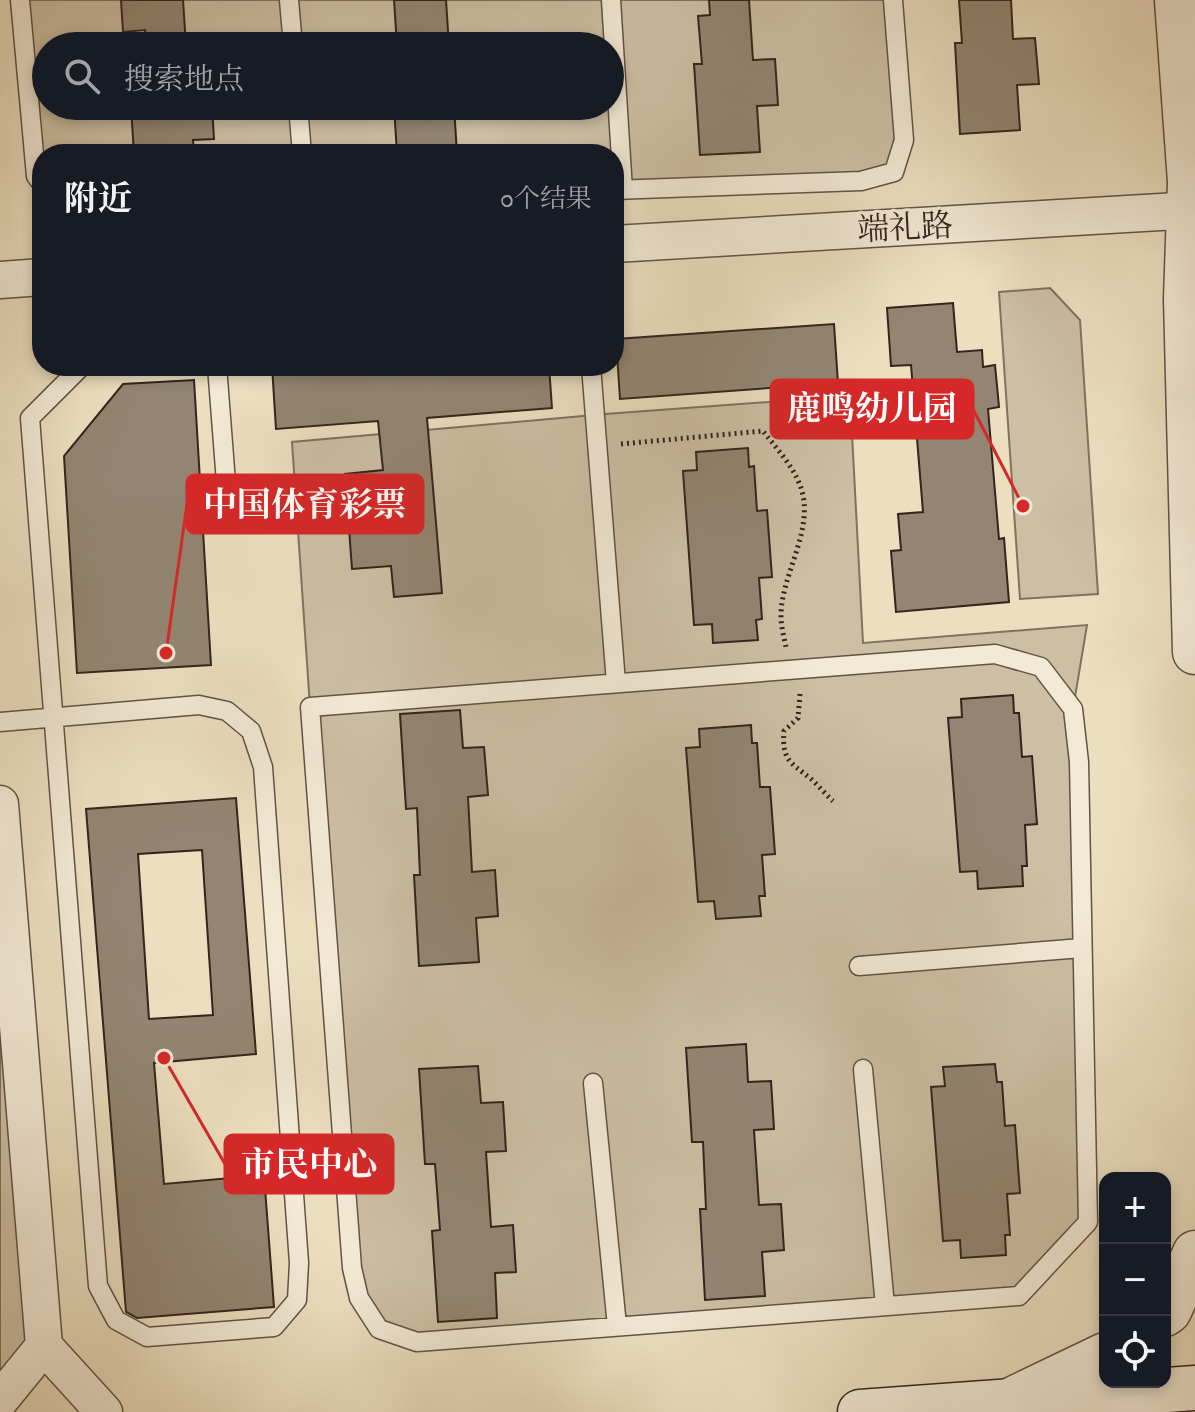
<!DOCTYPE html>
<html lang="zh">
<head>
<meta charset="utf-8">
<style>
	body { margin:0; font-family:"IM FELL DW Pica","Noto Serif SC",serif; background:#20242c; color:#f1f3f6 }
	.controls { position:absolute; right:24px; bottom:24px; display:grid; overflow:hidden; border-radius:16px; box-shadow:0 4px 12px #0003 }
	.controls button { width:72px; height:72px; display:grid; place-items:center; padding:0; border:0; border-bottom:2px solid #363941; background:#171b24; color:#f1f3f6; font:40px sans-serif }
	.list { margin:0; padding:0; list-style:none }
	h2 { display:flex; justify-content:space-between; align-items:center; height:104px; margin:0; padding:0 32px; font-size:34px }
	h2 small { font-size:26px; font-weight:400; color:#9ea1a6 }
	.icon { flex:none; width:44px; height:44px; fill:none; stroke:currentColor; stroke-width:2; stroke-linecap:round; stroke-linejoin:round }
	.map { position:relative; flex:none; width:1195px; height:1412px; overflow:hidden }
	.search { position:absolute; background:#171b24; box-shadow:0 4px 12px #0003; left:32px; top:32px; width:592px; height:88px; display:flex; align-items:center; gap:20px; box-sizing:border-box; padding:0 28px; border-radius:44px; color:#9ea1a6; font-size:30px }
	.panel { position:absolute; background:#171b24; box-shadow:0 4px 12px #0003; left:32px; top:144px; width:592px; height:232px; border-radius:32px }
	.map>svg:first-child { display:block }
</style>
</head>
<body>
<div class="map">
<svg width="1195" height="1412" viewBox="0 0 1195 1412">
	<rect width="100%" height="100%" fill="#ecdfc0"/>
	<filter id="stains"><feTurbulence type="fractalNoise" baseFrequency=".0025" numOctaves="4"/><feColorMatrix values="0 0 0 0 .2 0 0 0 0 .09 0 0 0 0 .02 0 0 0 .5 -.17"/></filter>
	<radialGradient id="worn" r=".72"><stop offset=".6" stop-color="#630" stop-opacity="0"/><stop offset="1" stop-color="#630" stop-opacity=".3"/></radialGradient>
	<path fill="#cdbfa4" stroke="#807261" stroke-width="2" fill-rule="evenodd" d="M20,0h873l11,140 -10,32 -280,18v-36h-572zM46,46h564v60h-564z
		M1050,288l30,32 18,274 -78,5 -21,-307z
		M850,396l13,247 224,-18 -14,84 15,513 -69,74 -602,46 -38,-13 -20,-31 -49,-591 -18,-265 313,-28z
		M0,804l44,542 -44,54z"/>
	<path fill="#938572" stroke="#33241e" stroke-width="2" fill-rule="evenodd" d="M121,0h62l3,46h-40l-1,-16 -22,2z
		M394,0h52l3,46h-52z
		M709,0h40l4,60 22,-1 3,46 -21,1 3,46 -60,3 -6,-91h8l-4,-48 12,-1z
		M959,0h52l2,39 22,-1 4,46 -22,1 3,45 -60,4 -5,-91h7z
		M131,106h81l2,33 -21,1 1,14h-60z
		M394,106h60l3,48h-60z
		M953,303l4,49 25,-2 1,17 12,-2 4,42 -11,2 11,130 5,-1 5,64 -113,10 -5,-61 10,-1 -3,-36 25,-2 -12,-147 -20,1 -4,-58z
		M834,324l4,59 -218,16 -4,-60z
		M272,366h277l3,42 -125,10 15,175 -48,4 -3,-31 -39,3 -7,-95 38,-4 -5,-49 -102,8z
		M194,380l17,285 -134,8 -13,-217 59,-72z
		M748,448l1,19 5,-1 3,45 10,-1 5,67 -13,1 3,41 -6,1 2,20 -45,3 -1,-19 -18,1 -11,-154 14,-1 -1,-18z
		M1013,695l1,18h5l3,44 10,-1 5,68 -12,1 2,41h-5l1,20 -45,3 -1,-18 -17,1 -12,-154 14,-1 -1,-18z
		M460,710l3,38 21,-1 4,48 -20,2 4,75 23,-2 3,46 -22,2 3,44 -60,4 -5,-91h6l-3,-67 -11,1 -6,-95z
		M751,725l1,18h5l3,44h10l5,67 -13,1 3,41h-6l2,20 -45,3 -2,-18 -16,1 -12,-154 14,-1 -1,-18z
		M236,798l20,256 -102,9 10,121 100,-9 10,132 -137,11 -11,-6 -40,-503zM202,850l11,165 -64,4 -11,-165z
		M746,1044l2,38 23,-1 3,48 -20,1 5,75 22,-1 3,46 -22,2 3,44 -60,4 -5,-91h6l-3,-67h-11l-6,-94z
		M995,1064l2,18h5l3,44 10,-1 5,68 -13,1 3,41h-5l1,20 -45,3 -1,-18 -17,1 -12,-154 14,-1 -2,-19z
		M478,1066l3,37 22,-1 3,49 -20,1 5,75 22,-2 3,47 -21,1 2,45 -59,4 -6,-91 8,-1 -5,-66h-10l-6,-95z"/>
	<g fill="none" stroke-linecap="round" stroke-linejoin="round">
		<g stroke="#615346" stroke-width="21">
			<path id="service" d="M20,0l16,176 6,8
				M289,0l4,46
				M611,0l12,190
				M298,106l4,48
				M614,190l247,-9 33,-9 10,-32 -11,-140
				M217,366l11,142
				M591,366l25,317
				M995,654l46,13 32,42 6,53 9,460 -69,74 -602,46 -38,-13 -20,-31 -7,-30 -42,-561z
				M0,722l199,-17 28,6 24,20 12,36 36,496 -2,37 -23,27 -127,10 -31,-17 -18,-34 -68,-868 52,-52
				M859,966l223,-18
				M863,1069l22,237
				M593,1083l24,243"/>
		</g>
		<g stroke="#615346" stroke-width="39">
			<path id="minor" d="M614,244l581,-34
				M0,280l42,-3
				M0,804l44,542
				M0,1400l44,-54 60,66"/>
		</g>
		<g stroke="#615346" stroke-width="47">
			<path id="tertiary" d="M1177,0l13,182 -4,117 9,353
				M1165,1314l4,-3 26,-58
				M1007,1402l98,-47"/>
		</g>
		<g stroke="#33241e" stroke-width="47">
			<path id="secondary" d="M860,1412l335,-24"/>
		</g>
		<path stroke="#33241e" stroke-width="5" stroke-dasharray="2 4" stroke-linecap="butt" d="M621,444l142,-13c13,17 31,36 38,57 14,42 -20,86 -20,128 0,10 3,22 5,31
			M800,694l-2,24 -14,13c-2,28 5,31 26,47 8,7 15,16 23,23"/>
		<use href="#service" stroke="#f3ead6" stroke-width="18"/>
		<use href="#minor" stroke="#f3ead6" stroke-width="36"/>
		<use href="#tertiary" stroke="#f3ead6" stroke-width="44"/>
		<use href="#secondary" stroke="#f3ead6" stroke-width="44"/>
	</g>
	<g text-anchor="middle" stroke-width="6" stroke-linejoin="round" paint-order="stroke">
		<g font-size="32" fill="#33241e" stroke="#f3ead6">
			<text transform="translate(905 227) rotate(-3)" y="11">端礼路</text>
		</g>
	</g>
	<path fill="none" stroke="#d62828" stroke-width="3" d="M1023 506L973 409M166 653L187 504M164 1058L225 1164"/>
	<g fill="#d62828" stroke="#f3ead6" stroke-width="3">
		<circle cx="1023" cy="506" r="8"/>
		<circle cx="166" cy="653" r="8"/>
		<circle cx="164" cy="1058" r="8"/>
	</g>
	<g fill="#d62828" stroke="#d62828" stroke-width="3">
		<rect x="771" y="380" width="202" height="58" rx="8"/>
		<rect x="187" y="475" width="236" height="58" rx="8"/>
		<rect x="225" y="1135" width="168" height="58" rx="8"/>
	</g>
	<g font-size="34" text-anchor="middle" font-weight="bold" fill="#fff">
		<text x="872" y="420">鹿鸣幼儿园</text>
		<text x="305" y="516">中国体育彩票</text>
		<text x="309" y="1176">市民中心</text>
	</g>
	<rect width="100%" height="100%" filter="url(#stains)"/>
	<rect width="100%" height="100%" fill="url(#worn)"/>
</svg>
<div class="controls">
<button>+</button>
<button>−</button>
<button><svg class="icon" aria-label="locate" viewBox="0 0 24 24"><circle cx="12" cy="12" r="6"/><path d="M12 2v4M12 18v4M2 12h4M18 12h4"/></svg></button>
</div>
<div class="search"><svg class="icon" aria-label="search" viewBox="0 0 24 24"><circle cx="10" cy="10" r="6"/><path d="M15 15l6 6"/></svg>搜索地点</div>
<section class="panel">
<h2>附近<small>0个结果</small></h2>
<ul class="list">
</ul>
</section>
</div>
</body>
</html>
